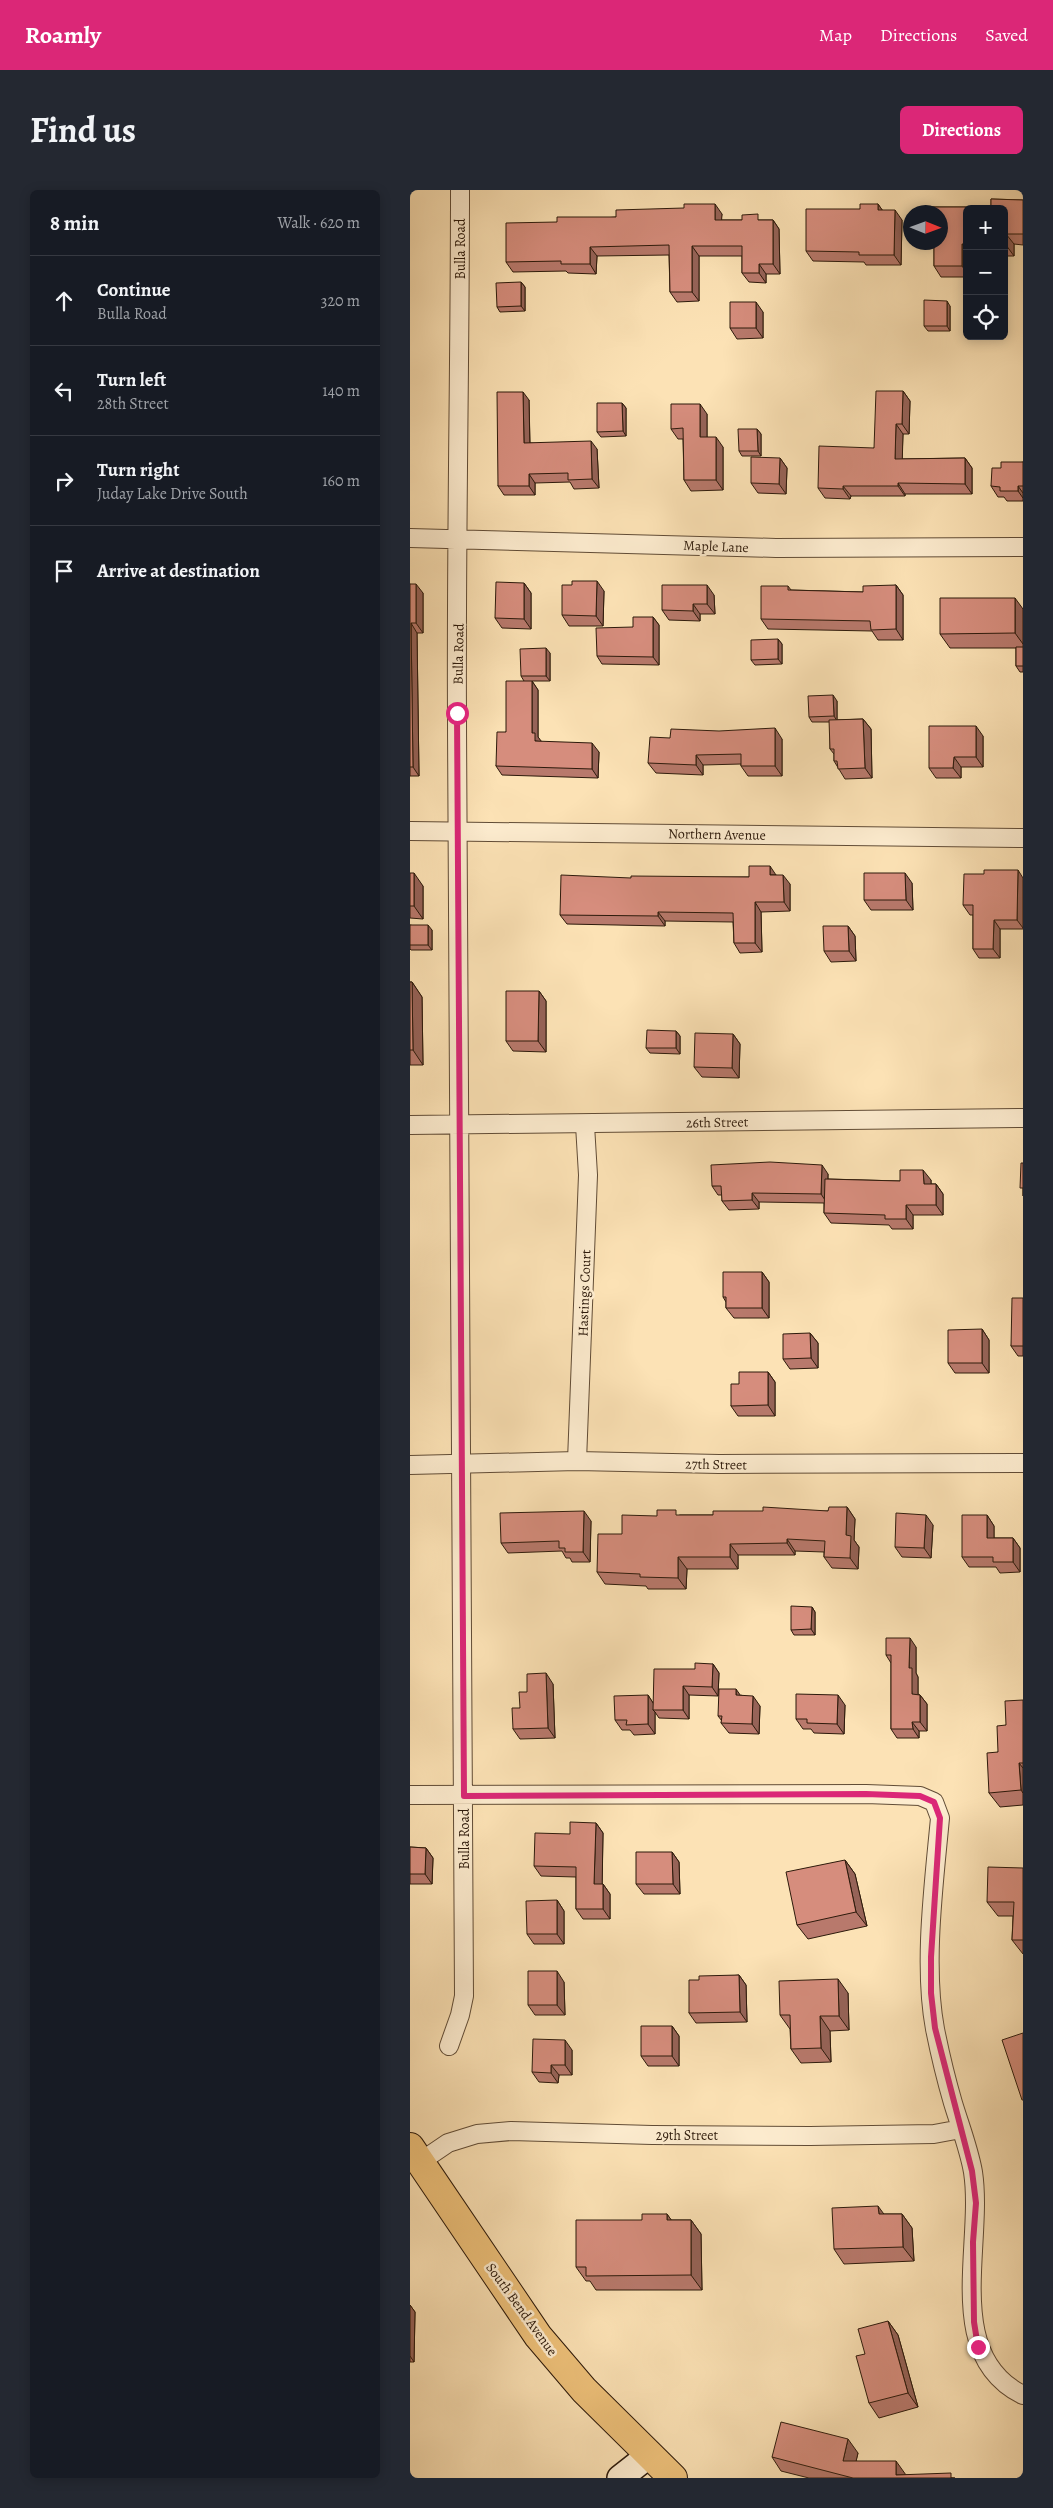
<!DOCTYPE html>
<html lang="en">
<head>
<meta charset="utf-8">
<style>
	body { margin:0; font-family:Alegreya,serif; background:#242831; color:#f1f3f6 }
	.controls { position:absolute; right:15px; top:15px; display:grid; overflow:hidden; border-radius:8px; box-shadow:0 2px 12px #0003 }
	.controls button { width:45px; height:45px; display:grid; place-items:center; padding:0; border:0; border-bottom:1px solid #363941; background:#171b24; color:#f1f3f6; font:25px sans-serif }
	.compass { position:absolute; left:493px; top:15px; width:45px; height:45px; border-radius:50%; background:#171b24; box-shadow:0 2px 12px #0003; rotate:91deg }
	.stop { position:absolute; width:15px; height:15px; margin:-11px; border:4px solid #db2777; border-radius:50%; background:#fff }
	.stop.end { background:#db2777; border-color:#fff; box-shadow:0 1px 5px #0008 }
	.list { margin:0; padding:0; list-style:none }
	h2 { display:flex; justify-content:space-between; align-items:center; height:65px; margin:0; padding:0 20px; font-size:21px }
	h2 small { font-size:16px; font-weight:400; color:#9ea1a6 }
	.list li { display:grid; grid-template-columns:32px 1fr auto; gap:15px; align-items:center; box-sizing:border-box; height:90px; padding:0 20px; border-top:1px solid #363941 }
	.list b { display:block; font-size:19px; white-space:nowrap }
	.list p { margin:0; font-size:16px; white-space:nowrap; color:#9ea1a6 }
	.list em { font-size:16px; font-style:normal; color:#9ea1a6 }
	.icon { flex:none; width:28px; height:28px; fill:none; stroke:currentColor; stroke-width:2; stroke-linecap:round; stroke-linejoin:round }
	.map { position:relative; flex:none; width:613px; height:2288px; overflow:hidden; border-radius:8px }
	header { display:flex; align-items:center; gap:30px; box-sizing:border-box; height:70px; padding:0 25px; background:#db2777; color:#fff }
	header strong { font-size:24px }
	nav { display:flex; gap:28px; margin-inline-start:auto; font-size:18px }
	.intro { display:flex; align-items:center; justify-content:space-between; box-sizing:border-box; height:120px; padding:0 30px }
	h1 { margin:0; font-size:35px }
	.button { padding:12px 22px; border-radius:8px; background:#db2777; color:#fff; font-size:18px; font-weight:700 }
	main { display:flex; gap:30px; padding:0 30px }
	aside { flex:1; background:#171b24; border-radius:8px; box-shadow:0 2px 12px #0003 }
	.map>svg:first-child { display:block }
</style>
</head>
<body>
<header>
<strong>Roamly</strong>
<nav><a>Map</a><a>Directions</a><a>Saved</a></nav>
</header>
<div class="intro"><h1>Find us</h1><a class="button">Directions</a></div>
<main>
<aside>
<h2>8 min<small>Walk · 620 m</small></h2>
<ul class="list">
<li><svg class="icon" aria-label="ahead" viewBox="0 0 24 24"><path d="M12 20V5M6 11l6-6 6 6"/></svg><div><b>Continue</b><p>Bulla Road</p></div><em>320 m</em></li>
<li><svg class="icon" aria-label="left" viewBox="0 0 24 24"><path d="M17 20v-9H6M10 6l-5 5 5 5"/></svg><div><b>Turn left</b><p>28th Street</p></div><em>140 m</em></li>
<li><svg class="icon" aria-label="right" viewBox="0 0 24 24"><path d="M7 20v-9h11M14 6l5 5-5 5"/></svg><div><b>Turn right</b><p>Juday Lake Drive South</p></div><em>160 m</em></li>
<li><svg class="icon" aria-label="arrive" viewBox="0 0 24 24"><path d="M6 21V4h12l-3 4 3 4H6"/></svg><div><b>Arrive at destination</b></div></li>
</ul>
</aside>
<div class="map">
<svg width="613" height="2288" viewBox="0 0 613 2288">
	<rect width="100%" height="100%" fill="#fce2b5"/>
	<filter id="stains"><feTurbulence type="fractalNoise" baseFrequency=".004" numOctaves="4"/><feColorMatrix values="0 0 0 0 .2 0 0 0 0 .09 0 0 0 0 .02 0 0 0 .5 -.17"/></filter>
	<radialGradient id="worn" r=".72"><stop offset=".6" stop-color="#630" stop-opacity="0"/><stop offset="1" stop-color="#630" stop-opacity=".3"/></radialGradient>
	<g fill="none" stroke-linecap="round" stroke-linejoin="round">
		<g stroke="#614c36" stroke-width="20">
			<path id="street" d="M0,348l366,10 247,-1
				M0,641l613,7
				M0,935l613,-7
				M167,1271l11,-286 -3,-50
				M0,1275l167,-4 142,3 304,-1
				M0,1605l456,-1 54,2 14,6 6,16c-6,65 -17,147 -5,211 5,25 11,50 18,74 7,23 16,46 20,69 11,72 -31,183 50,223
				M39,1856l11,-31 4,-19c1,-426 -6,-853 -7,-1280 -1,-175 3,-351 3,-526
				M10,1972l28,-19 29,-9 34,-3 141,4 158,1 124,-2 27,-5"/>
		</g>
		<g stroke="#2d1a0b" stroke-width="28">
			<path id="secondary" d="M210,2288l28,-22"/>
		</g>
		<g stroke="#2d1a0b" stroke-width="30">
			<path id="primary" d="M0,1957l128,189 46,54 89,88"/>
		</g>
		<use href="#street" stroke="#fdeccf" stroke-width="18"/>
		<use href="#secondary" stroke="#fdeccf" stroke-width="25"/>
		<use href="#primary" stroke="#eec17a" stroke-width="28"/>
	</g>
	<path fill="#b8796c" stroke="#2d1a0b" d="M581,9l32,1v45l-9,-1v12h-10v-47h-37v68h-26l-7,-11v-21l-2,-3h8v-30h-11v-5h62z
		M468,14l4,6 20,10 -1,45h-35l-2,-3 -51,-1 -7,-10 54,-42z
		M312,24l-1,6h52l6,9 1,45h-14v9l-17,-1 -7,-9v-17h-43v45l-22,1 -7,-10 -1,-37 -72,1 -1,18 -28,-1 -2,-2 -53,1 -7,-10 51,-40 59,-5z
		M111,92l4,5v24l-25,1 -3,-5z
		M540,116v25h-22l-4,-5z
		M353,122v26l-26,1 -7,-11z
		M493,201l7,10 -1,33h-6l-1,25 63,-1 7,10v26h-67v2h-54l-1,3 -25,-1 -7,-10 56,-40z
		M119,210l1,43 67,6 2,39 -25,1 -4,-7 -35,1v12h-31l-6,-9z
		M212,213l4,5v28l-25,1 -4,-5z
		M297,224v23l16,10v43l-32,1 -7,-11 -1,-41h-5l-7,-10z
		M347,239l4,5v22h-19l-3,-5z
		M370,268l7,10 -1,26 -28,-1 -7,-10z
		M613,272v39h-16l-3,-4h-6l-7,-11 10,-18z
		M114,393l7,10v36l-29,-1 -7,-10z
		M0,394l13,9v40h-6l2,143h-9z
		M486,395l7,10v45h-25l-6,-9 -104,-2 -7,-10 27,-33 3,4 72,2z
		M194,401l-1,35h-34l-7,-11z
		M304,405l1,19h-15v7l-31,-1 -7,-10z
		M613,419v63h-3l-4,-6v-18h-66l-10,-14z
		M243,427l6,8v40l-57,-1 -5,-8 36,-29z
		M368,449l4,5v20l-27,1 -4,-5z
		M140,463v28h-18l6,9v47l3,5 58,10 -1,26 -96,-3 -6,-9 10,-34 18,-51 -3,-5z
		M427,511v19l26,-1 8,10 1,49 -27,1 -11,-18v-7l-4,-5v-27h-18l-3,-5z
		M573,546v31h-22v11h-25l-7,-10z
		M260,548l112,1v37h-34l-7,-10v-2l-38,1v10l-47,-2 -8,-10z
		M0,683l13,13v33l-13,-1z
		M366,685l14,9v27l-29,1 1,40 -22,1 -6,-10 -1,-21 -68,-1v5l-98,-2 -7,-9 71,-37 118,-1z
		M613,688v51h-23v29h-21l-6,-9v-34h-3l-7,-10z
		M502,693l1,27h-42l-7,-10z
		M0,735l22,5v20h-21l-1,-1z
		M438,736l7,10 1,25 -25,1 -7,-11z
		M0,792h2l10,15 1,68h-13z
		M129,801l7,10v51l-33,-1 -7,-10z
		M266,841l4,5v18l-30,-1 -4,-5z
		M323,844l7,10 -1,34 -37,-1 -8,-10z
		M418,984v5l72,2 31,-1v4h5l7,10v21h-30v14h-21l-3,-4 -58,-2 -7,-10v-10l-65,-1v7l-30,1 -7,-9v-6h-4l-6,-9z
		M352,1082l7,10v36h-35l-8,-10v-6l-3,-5z
		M613,1108v58h-5l-7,-10z
		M572,1139l7,11v33h-34l-7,-10z
		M400,1143l8,10v25l-28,1 -7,-10z
		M358,1182l7,10v34h-37l-7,-10 8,-22z
		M437,1317l8,12 -1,21 5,7 -1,22 -26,-1 -8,-11v-5l-29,-1v4h-57v14h-51l-1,20h-38l-2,-3 -41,-2 -8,-12 25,-38 58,-19h33l115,-4z
		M577,1325l7,11v12h19l7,10v24l-20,1 -4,-6h-27l-7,-10z
		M181,1331l-1,41h-18l-2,-4h-4l-4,-7 -54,2 -7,-10z
		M523,1335l-2,33 -29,-1 -7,-10z
		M402,1417l3,5v23h-21l-3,-5z
		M506,1457v26l2,4v17l2,1 7,9v27h-8v7h-22l-6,-9v-66l-5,-8z
		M303,1474l6,9 -1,23 -29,-1v24l-30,-1 -4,-6v22l-21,1 -4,-5h-8l-7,-10 33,-25 5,8 42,-34z
		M143,1494l2,54 -35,1 -7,-10 7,-21 7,-16z
		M331,1505l19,11 -1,28 -30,-1 -8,-10 1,-2 -4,-5z
		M613,1510v105l-23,2 -11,-14 9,-41 8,-27z
		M435,1515l-1,29 -30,-1 -3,-4h-8l-7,-10z
		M186,1633l7,10 -1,51h1l7,10v25h-27l-7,-10v-32l-35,-1 -7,-10 36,-32z
		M0,1657l16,1 7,10 -1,26h-22z
		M262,1662l7,10 1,32h-36l-8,-10z
		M435,1670l10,14 12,52 -59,13 -11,-14z
		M613,1678v86l-11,-14 1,-24h-15l-11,-14z
		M147,1710l7,11v33h-30l-7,-10z
		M329,1785l7,10 1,37 -51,1 -7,-10 10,-33z
		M154,1792l1,33h-30l-7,-10z
		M438,1803l1,37 -19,1 1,31 -30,1 -10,-14 -1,-20 -10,-14z
		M262,1836l7,10v30h-31l-7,-10z
		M162,1860v25h-13l-1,8 -19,-1 -7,-10z
		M257,2024l4,6h20l10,14 1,56h-106l-6,-9h-4l-10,-14 66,-47z
		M474,2024h18l10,14 2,33 -70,3 -10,-15z
		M0,2115l5,7 -1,50h-4z
		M478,2131l10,14 20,72 -39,11 -10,-15 -4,-49z
		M448,2263l-2,8 50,14 49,3h-146l-28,-7 -9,-14z"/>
	<path fill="#966358" stroke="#2d1a0b" d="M305,14l7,10 -1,15 -6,-9z
		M468,14l7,10 -7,-4z
		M485,20l7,10 -1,45 -7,-10z
		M363,30l6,9 1,45 -7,-10z
		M596,44l8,10v12l-8,-11z
		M552,54l5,6v23l-5,-7z
		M282,56l7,10v45l-7,-9z
		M180,57l7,9 -1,18 -6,-10z
		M349,74l7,10v9l-7,-10z
		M111,92l4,5v24l-4,-5z
		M537,111l3,5v25l-3,-5z
		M346,112l7,10v26l-7,-10z
		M493,201l7,10 -1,33 -7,-10z
		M113,202l6,8 1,52 -6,-9z
		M212,213l4,5v28l-3,-5z
		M290,214l7,10v33l-7,-10z
		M486,234l7,10 -1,35 -7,-10z
		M347,239l4,5v22l-3,-5z
		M306,247l7,10v43l-7,-10z
		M181,251l6,8 2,39 -7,-9z
		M370,268l7,10 -1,26 -7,-10z
		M555,268l7,10v26l-7,-10z
		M119,284l6,9v12l-6,-9z
		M488,293l7,11v2l-7,-10z
		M433,296l8,10 -1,3 -7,-10z
		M608,296l5,7v5l-5,-7z
		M187,391l7,10 -1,35 -7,-10z
		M114,393l7,10v36l-7,-10z
		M6,394l7,9v40l-7,-10z
		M297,395l7,10 1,19 -8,-10z
		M486,395l7,10v45l-7,-11z
		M605,408l8,11v35l-8,-11z
		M283,414l7,10v7l-7,-10z
		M243,427l6,8v40l-6,-8z
		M1,433l6,10 2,143 -6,-9z
		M368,449l4,5v20l-4,-5z
		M136,458l4,5v28l-4,-5z
		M122,491l6,9v47l4,5 -7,-1 -3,-8z
		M423,505l4,6v20l-3,-5z
		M453,529l8,10 1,49 -7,-10z
		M566,536l7,10v31l-7,-10z
		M365,538l7,11v37l-7,-10z
		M182,553l7,9 -1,26 -6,-9z
		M286,565l7,10v10l-7,-10z
		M544,567l7,10v11l-8,-10z
		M360,676l6,9h-6z
		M608,680l5,8v50l-6,-8z
		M4,683l9,13v33l-9,-13z
		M495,683l7,10 1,27 -7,-10z
		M373,685l7,9v27l-6,-9z
		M345,712l6,10 1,40 -7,-9z
		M248,722l7,9v5l-7,-10z
		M584,730l6,9v29l-7,-9z
		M18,735l4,5v20l-4,-5z
		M438,736l7,10 1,25 -7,-10z
		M2,792l10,15 1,68 -10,-15z
		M129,801l7,10v51l-8,-11z
		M266,841l4,5v18l-4,-6z
		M323,844l7,10 -1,34 -7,-10z
		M412,975l6,9 -1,29 -6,-9z
		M513,980l8,10v14l-7,-10z
		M526,994l7,10v21l-7,-10z
		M342,1003l7,9v7l-7,-9z
		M496,1015l7,10v14l-7,-10z
		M352,1082l7,10v36l-7,-10z
		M572,1139l7,11v33l-7,-10z
		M400,1143l8,10v25l-7,-10z
		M358,1182l7,10v34l-7,-11z
		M437,1317l8,12 -1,21 5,7 -1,22 -8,-11 -4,-23z
		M174,1321l7,10 -1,41 -7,-10z
		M516,1325l7,10 -2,33 -7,-10z
		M577,1325l7,11v22l-7,-10z
		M603,1348l7,10v24l-7,-10z
		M377,1349l8,12v4l-8,-12z
		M320,1354l8,11v14l-8,-12z
		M268,1367l9,12 -1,20 -8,-11z
		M402,1417l3,5v23l-4,-6z
		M500,1448l6,9v26l2,4v26l-6,-9 -3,-26z
		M303,1474l6,9 -1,23 -6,-9z
		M136,1483l7,11 2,54 -7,-10z
		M273,1496l6,9v24l-6,-9z
		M326,1499l7,10 -7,-4z
		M238,1505l7,11 -2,4 2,2v22l-7,-10z
		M428,1505l7,10 -1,29 -7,-10z
		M510,1505l7,9v27l-7,-9z
		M343,1506l7,10 -1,28 -7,-10z
		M502,1532l7,9v7l-6,-9z
		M609,1573l4,5v25l-2,-3z
		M186,1633l7,10 -1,61 -8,-10z
		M16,1658l7,10 -1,26 -7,-10z
		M262,1662l7,10 1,32 -7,-10z
		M435,1670l10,14 12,52 -11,-14z
		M193,1694l7,10v25l-7,-10z
		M147,1710l7,11v33l-7,-10z
		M147,1781l7,11 1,33 -8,-10z
		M329,1785l7,10 1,37 -7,-10z
		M428,1789l10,14 1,37 -10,-14z
		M410,1826l10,15 1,31 -10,-14z
		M262,1836l7,10v30l-7,-10z
		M155,1850l7,10v25l-7,-10z
		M141,1875l8,10 -1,8 -7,-10z
		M468,2016l11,15 -10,-7z
		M257,2024l10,14 -10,-8z
		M492,2024l10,14 2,33 -11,-14z
		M281,2030l10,14 1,56 -11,-15z
		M0,2115l5,7 -1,50 -4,-6z
		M478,2131l10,14 20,72 -10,-14z
		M438,2249l10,14 -5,21 -10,-13z
		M486,2271l10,14h-10z"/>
	<path fill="#d68d7d" stroke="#2d1a0b" d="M581,9l32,1v34h-17v11h-2v-36h-37v35h-5v22h-28v-24h6v-30h-11v-5h62z
		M274,14h31v16h27v-5l16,-1v6h15v44h-14v9h-17v-27h-50v46h-22l-1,-47 -79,2v17h-29v-3l-55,1v-39l51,-1v-5h59v-7l68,-2z
		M450,14h18v6h17l-1,45h-35v-3l-53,-1v-42h54z
		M111,92v24l-24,1 -1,-24z
		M514,110l23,1v25h-23z
		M320,112h26v26h-26z
		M466,201h27l-1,33h-6l-1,35 70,-1v26l-67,-1v3h-55v3l-25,-1 1,-42 55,2z
		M87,202h26l1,51 67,-2 1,38 -24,1v-7l-39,1v12h-31z
		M187,213h25l1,28 -26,1z
		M261,214h29v33h16v43h-32l-1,-52 -12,1z
		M328,239h19l1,22h-19z
		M341,267l29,1 -1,26 -28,-1z
		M591,272h22v24h-5v5h-18v-4l-9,-1 1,-18h9z
		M162,391h25l-1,35 -34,-1v-30h10z
		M86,392l28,1v36l-29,-1z
		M0,394h6v39h-5l2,144h-3z
		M252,395h45v19h-14v7l-31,-1z
		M486,395v44l-25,1 -1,-9 -109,-2v-33h27v4l75,2v-6z
		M530,408h75v35l-75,1z
		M223,427h20v40l-56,-1 -1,-28 37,-1z
		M368,449v20l-27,1v-20z
		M606,457h7v19h-7z
		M136,458v28h-25l-1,-27z
		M96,491h26v52h3v8l57,2v26l-96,-3 1,-34h9z
		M423,505l1,21 -25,1 -1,-21z
		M453,529l2,49 -27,1 -1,-8h-3v-12h-4l-1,-29z
		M519,536h47v31h-22l-1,11h-24z
		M365,538v38h-34v-12l-45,1v10l-48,-2 2,-26 20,1 1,-9 48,2z
		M339,676h21v9h13l1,27h-29v41h-21l-1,-30 -75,-1v4l-98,-1 1,-40 70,3v-2l118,1z
		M574,680h34l-1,50h-23l-1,29h-20v-44h-10l1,-31h20z
		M0,683h4v33h-4z
		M454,683h41l1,27h-42z
		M0,735h18v20h-18z
		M413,736h25l1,25h-25z
		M0,792h2l1,68h-3z
		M96,801h33l-1,50h-32z
		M237,840l29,1v17h-30z
		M285,843l38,1 -1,34 -38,-1z
		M360,972l52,3 -1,29 -69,-1v7l-30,1 -1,-15h-9l-1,-21z
		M611,973h2v33v-8h-3z
		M490,980h23l1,14h12v21h-30v14h-21v-4l-61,-2 1,-34 75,2z
		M313,1082h39v36h-36v-11h-3z
		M602,1108h11v48h-12z
		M572,1139v34h-34v-33z
		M400,1143l1,25 -28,1v-25z
		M329,1182h29v33l-37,1v-22h8z
		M353,1317l65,4 1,-4h18l-1,28 5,1 -1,22 -26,-1 1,-16 -38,-2v4l-57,1v13h-52v21l-38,-1v-3l-43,-2 1,-38h24v-19l35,1v-6h19v5h37v-4h50z
		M174,1321l-1,41h-18v-4h-6v-7l-58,2 -1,-30z
		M486,1323l30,2 -2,33 -29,-1z
		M552,1325h25v23h26v24h-20v-5h-31z
		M381,1416l21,1 -1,22 -20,1z
		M476,1448h24l-1,30h3v26l8,1v27h-8l1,7h-22v-74h-5z
		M285,1473l18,1 -1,23 -29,-1v24h-30l1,-41h41z
		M136,1483l2,55 -35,1 -1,-21h8l-1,-16h8v-18z
		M309,1499h17v6l17,1 -1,28 -31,-1 1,-7h-4z
		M386,1504l42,1 -1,29 -30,-1v-4h-11z
		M238,1505v29l-22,1 1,-5h-12l-1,-24z
		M613,1510v63h-4l2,27 -32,3 -2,-40 11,-1 -1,-26 9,-1 -1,-24z
		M160,1632l26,1 -2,61h9v25h-27v-42l-42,-1 1,-33 35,1z
		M0,1657l16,1 -1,26h-15z
		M226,1662h36l1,32h-37z
		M435,1670l11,52 -59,13 -11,-53z
		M578,1677l35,1v72h-11l2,-38h-27z
		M147,1710v34h-30l-1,-33z
		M118,1781h29v34h-29z
		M329,1785l1,37 -51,1v-33h10v-4z
		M428,1789l1,37h-19l1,32 -30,1 -1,-34h-10l-1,-34z
		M231,1836h31v30h-31z
		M613,1843v67h-1l-20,-60z
		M123,1849l32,1v25h-14v8l-19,-1z
		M468,2016l1,8h23l1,33 -69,2 -2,-41z
		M232,2024h25v6h24v55l-105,1v-9h-10v-47h66z
		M478,2131l20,72 -39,10 -13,-47 9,-2 -7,-25z
		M371,2232l67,17 -5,22h53v14l55,-2v5h-98l-81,-21z"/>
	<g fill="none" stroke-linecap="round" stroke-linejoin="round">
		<path stroke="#db2777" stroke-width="6" d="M47,523l7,1083 402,-2 54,2 14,6 6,16 -9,139v36l4,35 37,143 4,32 -3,39 1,80 4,25"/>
	</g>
	<g text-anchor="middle" stroke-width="5" stroke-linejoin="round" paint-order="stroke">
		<g font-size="14" fill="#2d1a0b" stroke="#fdeccf">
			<text transform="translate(50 59) rotate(-90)" y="5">Bulla Road</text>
			<text transform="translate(306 356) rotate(2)" y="5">Maple Lane</text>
			<text transform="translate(48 464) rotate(-89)" y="5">Bulla Road</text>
			<text transform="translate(307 644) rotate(1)" y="5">Northern Avenue</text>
			<text transform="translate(307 932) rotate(-1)" y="5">26th Street</text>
			<text transform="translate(174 1103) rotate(-88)" y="5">Hastings Court</text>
			<text transform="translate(306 1274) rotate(1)" y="5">27th Street</text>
			<text transform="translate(54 1649) rotate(-90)" y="5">Bulla Road</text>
			<text x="277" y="1950">29th Street</text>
			<text transform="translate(112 2119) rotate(54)" y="5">South Bend Avenue</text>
		</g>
	</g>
	<rect width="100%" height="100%" filter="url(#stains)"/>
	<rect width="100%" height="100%" fill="url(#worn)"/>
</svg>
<div class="controls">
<button>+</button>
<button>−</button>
<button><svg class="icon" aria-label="locate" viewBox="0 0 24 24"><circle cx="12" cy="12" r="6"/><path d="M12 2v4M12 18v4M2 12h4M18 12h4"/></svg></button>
</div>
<svg class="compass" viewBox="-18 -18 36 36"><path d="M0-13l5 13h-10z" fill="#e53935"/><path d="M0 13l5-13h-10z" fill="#9ea1a6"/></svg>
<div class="stop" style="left:47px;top:523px"></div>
<div class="stop end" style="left:568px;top:2157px"></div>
</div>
</main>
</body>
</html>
